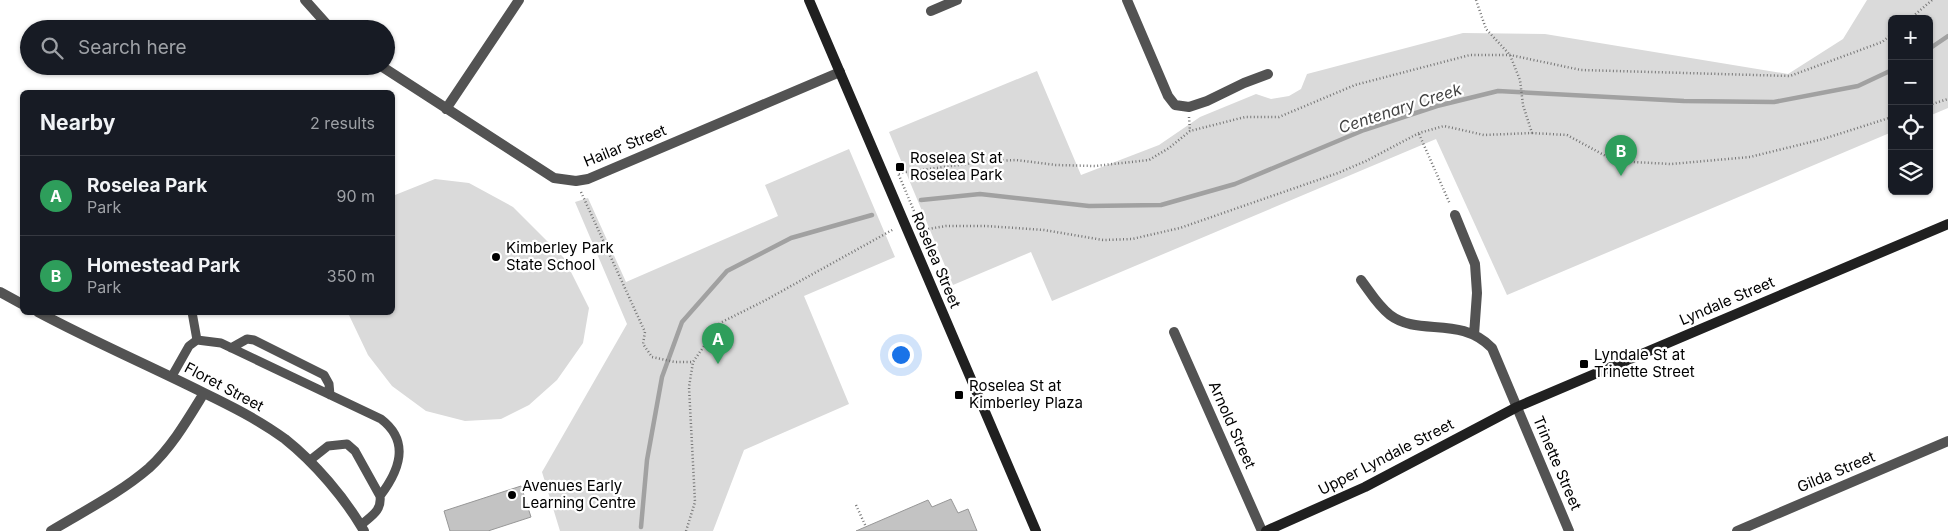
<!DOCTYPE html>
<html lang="en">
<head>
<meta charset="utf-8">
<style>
	body { margin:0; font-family:Inter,sans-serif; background:#242831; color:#f1f3f6 }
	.controls { position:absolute; right:15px; top:15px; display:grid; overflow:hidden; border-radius:8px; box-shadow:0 1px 4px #0004 }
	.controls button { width:45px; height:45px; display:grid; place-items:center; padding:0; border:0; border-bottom:1px solid #363941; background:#171b24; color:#f1f3f6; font:25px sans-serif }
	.you { position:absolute; left:900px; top:354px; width:18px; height:18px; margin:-12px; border:4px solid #fff; border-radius:50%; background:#1a73e8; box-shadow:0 0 0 8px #1a73e833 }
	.badge { display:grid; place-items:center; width:32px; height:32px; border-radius:50%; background:#858687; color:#fff; font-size:16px; font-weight:700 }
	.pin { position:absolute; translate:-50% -41px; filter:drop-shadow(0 1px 2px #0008) }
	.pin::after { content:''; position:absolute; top:26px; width:18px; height:15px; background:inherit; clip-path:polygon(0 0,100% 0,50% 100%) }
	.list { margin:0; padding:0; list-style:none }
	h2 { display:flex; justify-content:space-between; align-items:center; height:65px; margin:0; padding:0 20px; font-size:21px }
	h2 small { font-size:16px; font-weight:400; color:#9ea1a6 }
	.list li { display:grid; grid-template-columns:32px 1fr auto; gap:15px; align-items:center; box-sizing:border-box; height:80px; padding:0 20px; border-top:1px solid #363941 }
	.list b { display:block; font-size:19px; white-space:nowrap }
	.list p { margin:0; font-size:16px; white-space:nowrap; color:#9ea1a6 }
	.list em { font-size:16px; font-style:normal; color:#9ea1a6 }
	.icon { flex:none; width:28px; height:28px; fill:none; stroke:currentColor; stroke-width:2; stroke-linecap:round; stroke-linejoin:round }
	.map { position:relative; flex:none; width:1948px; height:531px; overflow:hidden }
	.search { position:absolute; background:#171b24; box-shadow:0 1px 4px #0004; left:20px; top:20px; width:375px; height:55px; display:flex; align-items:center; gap:12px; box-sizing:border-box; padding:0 18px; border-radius:28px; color:#9ea1a6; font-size:19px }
	.panel { position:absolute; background:#171b24; box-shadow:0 1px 4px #0004; left:20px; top:90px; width:375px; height:225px; border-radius:8px }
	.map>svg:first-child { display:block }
</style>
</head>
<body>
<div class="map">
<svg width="1948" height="531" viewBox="0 0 1948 531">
	<rect width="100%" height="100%" fill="#fff"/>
	<path fill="#dadada" d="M1867,0h81v108l-19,8v-97h-37v113l-385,163 -71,-156 -384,162 -21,-49 -78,33 -64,-153 148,-61 44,104 78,-30 41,-28 56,-23 15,5 18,-3 12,-7 6,-15 156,-41 82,1 243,40 55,-35z
		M849,149l46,108 -91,39 45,108 -105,46 -31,81h-153l-18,-59 85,-148 -52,-122 13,-4 38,84 152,-66 -13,-31z
		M435,179l34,4 44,24 51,51 25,50 -6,35 -26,37 -28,25 -28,14 -36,2 -39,-10 -34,-25 -24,-31 -20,-42 44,-1 1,-115 2,-2z"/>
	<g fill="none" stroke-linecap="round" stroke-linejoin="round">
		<path stroke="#a1a1a1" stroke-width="4.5" d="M1929,49l19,-13
			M921,200l59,-6 109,12 72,-1 74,-21 129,-54 73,-24 61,-15 186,10 90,1 84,-16 34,-16
			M641,527l6,-67 15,-83 20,-55 45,-51 64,-33 81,-23"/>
	</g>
	<path fill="#c3c3c3" stroke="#979797" d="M521,486l10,31 -43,14h-38l-6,-20z
		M951,499l7,14 10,-4 9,22h-121l72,-31 4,7z"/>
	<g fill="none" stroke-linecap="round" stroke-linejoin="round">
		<path stroke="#757575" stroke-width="2.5" stroke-dasharray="1 2.5" stroke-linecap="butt" d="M1476,0l10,29 24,26 10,25 3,25 9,28 -48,2 -40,-9 -25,7 -53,28 -28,12 -158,55 -48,11 -29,1 -59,-10 -58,-4h-40l-24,4 -24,-57 84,-11 34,-2 40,5 39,1 54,-6 20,-12 21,-17 55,-14h34l76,-32 115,-30h40l71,15 209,6 92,-34 10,-8
			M1910,19l22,-19
			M1929,105l19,-6
			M1189,117l1,14
			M1532,133l35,2 48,26 56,3 79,-7 73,-18 69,-22
			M1419,134l31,70
			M581,192l64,140 -2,12 9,13 23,5h18
			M856,505l10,22
			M686,531l9,-29 -6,-115 4,-25 27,-39 44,-22 130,-72"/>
		<path stroke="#535353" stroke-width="9" d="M192,312l5,28
			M231,348l16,-9 7,1 70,35 5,9 1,11
			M172,376l17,-30 8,-6 24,3 160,76c30,23 18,52 -1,77
			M309,461l19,-15 19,-2 8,7 25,45c2,15 -9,20 -19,29"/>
		<path stroke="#535353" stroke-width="10" d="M305,0l26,29
			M1127,0l41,96 7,9 14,2 18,-6 37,-18 24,-9
			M931,11l26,-11
			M381,66l173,112 22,3 12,-2 252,-107
			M446,109l73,-109
			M1455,215l20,49 2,29 -3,42
			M1361,280c9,12 17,26 29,35 29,22 70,0 102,33l77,183
			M0,292l22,12
			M38,312c54,29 110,53 164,80 29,14 57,28 83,47 30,24 60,59 79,92
			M1174,332l88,199
			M51,531c33,-20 69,-38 98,-63 23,-21 39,-49 55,-75
			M1737,531l211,-90"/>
		<path stroke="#202020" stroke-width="10" d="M809,0l227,531
			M1266,531l99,-44 152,-80 431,-183"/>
	</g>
	<g fill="#000" stroke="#fff" stroke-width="2">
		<rect x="895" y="162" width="10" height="10" rx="2.5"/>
		<circle cx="496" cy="257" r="5"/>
		<rect x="1579" y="359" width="10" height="10" rx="2.5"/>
		<rect x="954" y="390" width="10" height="10" rx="2.5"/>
		<circle cx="512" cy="495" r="5"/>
	</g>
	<g text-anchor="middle" stroke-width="4.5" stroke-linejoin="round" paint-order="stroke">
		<g font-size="15" fill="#000" stroke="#fff">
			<text transform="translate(625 146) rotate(-22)" y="5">Hailar Street</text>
			<text transform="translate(936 260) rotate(67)" y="5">Roselea Street</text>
			<text transform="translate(1727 301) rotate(-23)" y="5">Lyndale Street</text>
			<text transform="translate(224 387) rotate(28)" y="5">Floret Street</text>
			<text transform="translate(1232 425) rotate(66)" y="5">Arnold Street</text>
			<text transform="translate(1386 457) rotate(-27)" y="5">Upper Lyndale Street</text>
			<text transform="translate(1557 463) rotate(67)" y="5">Trinette Street</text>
			<text transform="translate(1836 472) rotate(-23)" y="5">Gilda Street</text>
		</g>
		<g font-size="15" fill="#000" stroke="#fff" text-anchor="start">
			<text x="910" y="163">Roselea St at<tspan x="910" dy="17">Roselea Park</tspan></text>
			<text x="506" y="253">Kimberley Park<tspan x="506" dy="17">State School</tspan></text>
			<text x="1594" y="360">Lyndale St at<tspan x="1594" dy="17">Trinette Street</tspan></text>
			<text x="969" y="391">Roselea St at<tspan x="969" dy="17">Kimberley Plaza</tspan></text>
			<text x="522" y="491">Avenues Early<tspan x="522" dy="17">Learning Centre</tspan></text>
		</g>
		<g font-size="16" font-style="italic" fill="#424242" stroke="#fff">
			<text transform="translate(1400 108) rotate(-18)" y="6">Centenary Creek</text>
		</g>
	</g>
</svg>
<div class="controls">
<button>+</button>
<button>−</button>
<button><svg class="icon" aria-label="locate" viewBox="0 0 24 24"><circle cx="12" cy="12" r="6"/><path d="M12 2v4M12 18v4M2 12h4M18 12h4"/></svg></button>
<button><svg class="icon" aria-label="layers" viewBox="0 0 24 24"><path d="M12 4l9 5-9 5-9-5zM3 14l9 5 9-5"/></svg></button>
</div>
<div class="you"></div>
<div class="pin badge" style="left:718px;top:364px;background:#2e9e5b">A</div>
<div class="pin badge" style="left:1621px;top:176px;background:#2e9e5b">B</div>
<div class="search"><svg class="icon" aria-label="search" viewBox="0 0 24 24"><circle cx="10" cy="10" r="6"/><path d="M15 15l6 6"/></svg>Search here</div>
<section class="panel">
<h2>Nearby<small>2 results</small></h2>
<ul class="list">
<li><span class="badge" style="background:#2e9e5b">A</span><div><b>Roselea Park</b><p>Park</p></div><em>90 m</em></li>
<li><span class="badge" style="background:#2e9e5b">B</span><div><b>Homestead Park</b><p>Park</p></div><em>350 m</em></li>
</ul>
</section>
</div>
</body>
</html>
